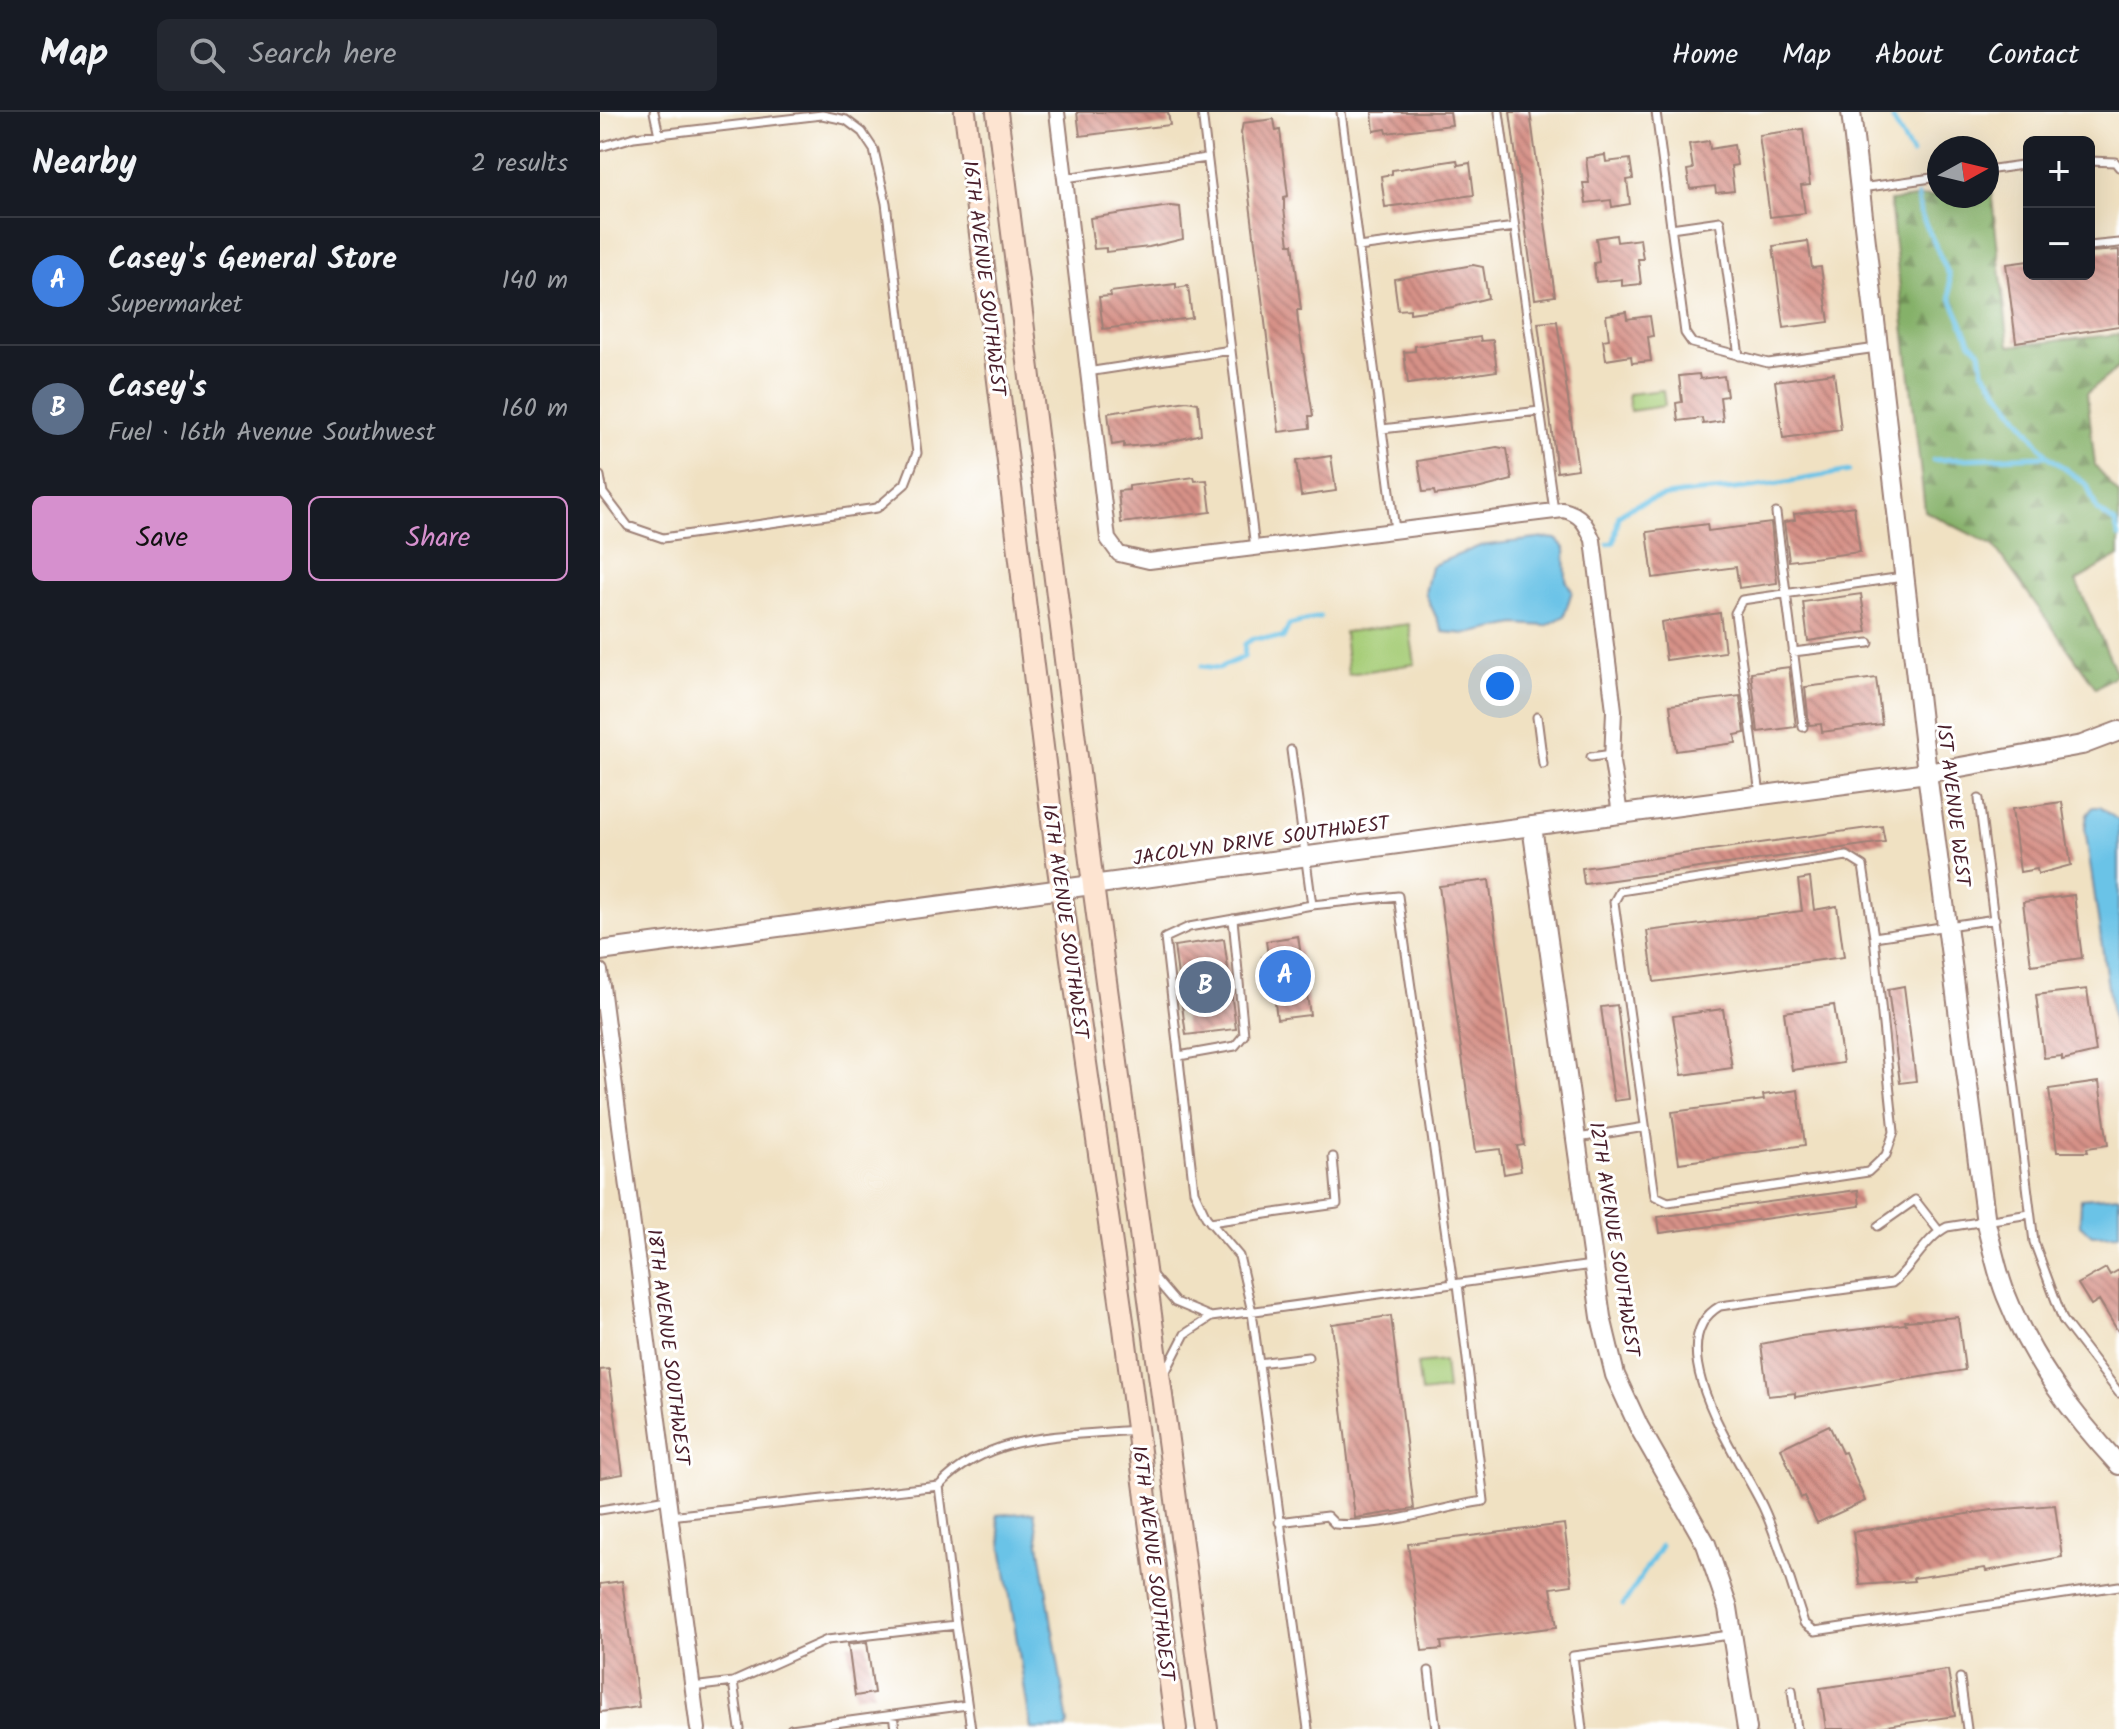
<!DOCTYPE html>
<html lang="en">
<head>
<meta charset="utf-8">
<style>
	body { margin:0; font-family:Kalam,sans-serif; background:#242831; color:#f1f3f6 }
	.controls { position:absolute; right:24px; top:24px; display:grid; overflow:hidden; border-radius:12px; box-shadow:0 8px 32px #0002 }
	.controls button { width:72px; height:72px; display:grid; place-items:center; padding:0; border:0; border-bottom:2px solid #363941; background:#171b24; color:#f1f3f6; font:40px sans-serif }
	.compass { position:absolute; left:1327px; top:24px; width:72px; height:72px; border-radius:50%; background:#171b24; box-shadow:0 8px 32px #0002; rotate:82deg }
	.you { position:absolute; left:900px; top:574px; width:28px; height:28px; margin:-20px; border:6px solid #fff; border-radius:50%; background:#1a73e8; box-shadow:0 0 0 12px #1a73e833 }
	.badge { display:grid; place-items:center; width:52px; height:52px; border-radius:50%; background:#d690ce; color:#fff; font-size:26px; font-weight:700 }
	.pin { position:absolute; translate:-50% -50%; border:4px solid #fff; box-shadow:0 2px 8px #0006 }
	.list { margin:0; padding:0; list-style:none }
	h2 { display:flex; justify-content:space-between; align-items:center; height:104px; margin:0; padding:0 32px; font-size:34px }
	h2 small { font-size:26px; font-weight:400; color:#9ea1a6 }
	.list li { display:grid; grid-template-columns:52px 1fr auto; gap:24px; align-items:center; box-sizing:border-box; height:128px; padding:0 32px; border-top:2px solid #363941 }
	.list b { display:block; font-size:30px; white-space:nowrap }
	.list p { margin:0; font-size:26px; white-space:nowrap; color:#9ea1a6 }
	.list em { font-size:26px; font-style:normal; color:#9ea1a6 }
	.actions { display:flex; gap:16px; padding:24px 32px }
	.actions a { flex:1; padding:18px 0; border:2px solid #d690ce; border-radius:12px; text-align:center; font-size:28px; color:#d690ce }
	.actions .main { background:#d690ce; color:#111 }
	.icon { flex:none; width:44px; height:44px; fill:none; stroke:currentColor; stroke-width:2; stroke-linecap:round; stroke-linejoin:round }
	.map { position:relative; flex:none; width:1519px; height:1617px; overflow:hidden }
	header { display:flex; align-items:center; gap:48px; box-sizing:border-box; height:112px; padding:0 40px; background:#171b24; border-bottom:2px solid #363941 }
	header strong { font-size:38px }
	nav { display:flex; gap:44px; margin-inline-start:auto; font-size:28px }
	.search { width:560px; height:72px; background:#242831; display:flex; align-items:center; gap:20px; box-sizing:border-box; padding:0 28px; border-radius:12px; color:#9ea1a6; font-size:30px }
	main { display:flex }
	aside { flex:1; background:#171b24 }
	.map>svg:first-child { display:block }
</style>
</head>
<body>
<header>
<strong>Map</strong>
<div class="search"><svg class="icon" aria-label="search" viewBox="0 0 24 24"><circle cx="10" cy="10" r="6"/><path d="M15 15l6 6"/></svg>Search here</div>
<nav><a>Home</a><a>Map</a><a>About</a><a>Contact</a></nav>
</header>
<main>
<aside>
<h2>Nearby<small>2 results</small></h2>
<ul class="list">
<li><span class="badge" style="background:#3f7fe0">A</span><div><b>Casey's General Store</b><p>Supermarket</p></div><em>140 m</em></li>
<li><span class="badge" style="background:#5c6f8a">B</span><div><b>Casey's</b><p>Fuel · 16th Avenue Southwest</p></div><em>160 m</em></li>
</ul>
<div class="actions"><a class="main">Save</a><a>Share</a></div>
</aside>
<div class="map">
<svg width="1519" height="1617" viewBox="0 0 1519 1617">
	<defs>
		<pattern id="forest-firs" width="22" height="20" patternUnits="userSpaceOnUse" patternTransform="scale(2)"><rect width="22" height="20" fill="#85b169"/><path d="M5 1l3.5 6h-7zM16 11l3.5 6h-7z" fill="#6f8f57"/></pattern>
		<pattern id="building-back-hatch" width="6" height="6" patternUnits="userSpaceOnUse" patternTransform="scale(2)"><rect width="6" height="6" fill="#d69187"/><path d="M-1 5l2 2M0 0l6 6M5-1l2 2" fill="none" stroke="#b0766f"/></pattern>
	</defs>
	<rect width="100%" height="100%" fill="#fff"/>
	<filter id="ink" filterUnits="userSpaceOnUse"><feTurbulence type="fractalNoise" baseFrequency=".0125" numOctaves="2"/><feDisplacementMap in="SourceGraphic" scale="16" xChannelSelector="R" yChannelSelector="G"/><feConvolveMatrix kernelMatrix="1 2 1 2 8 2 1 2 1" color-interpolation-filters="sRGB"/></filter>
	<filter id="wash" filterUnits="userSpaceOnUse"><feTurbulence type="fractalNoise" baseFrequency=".006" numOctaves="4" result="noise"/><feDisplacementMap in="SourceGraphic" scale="32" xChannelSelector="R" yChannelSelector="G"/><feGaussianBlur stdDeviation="1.8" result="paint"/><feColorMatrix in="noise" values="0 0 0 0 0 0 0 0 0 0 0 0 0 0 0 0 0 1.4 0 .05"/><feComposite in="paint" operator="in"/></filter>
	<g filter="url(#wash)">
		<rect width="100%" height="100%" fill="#f0e1c2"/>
		<path fill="url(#forest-firs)" stroke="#68684a" stroke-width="2" d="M1387,78h4l18,156 110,-12v33l-32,26 8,72 24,30v61l-43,25 41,93 -21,14 -102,-142 -69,-35 -35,-310 49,-6 48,1z"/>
		<path fill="#a7ce79" stroke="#787652" stroke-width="2" d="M1063,278l2,16 -35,5 -2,-17z
			M809,512l6,40 -67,10 -4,-42z
			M844,1249l3,29 -26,3 -4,-29z"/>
		<path fill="#6ac3e7" stroke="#5a7189" stroke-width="2" d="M945,426l11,1 9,9 1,32 6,11 -8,25 -18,10 -30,-2 -49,10 -24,-2 -18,-39 6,-27 49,-20z
			M1493,695h7l19,14v243l-34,-236 2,-13z
			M1519,1084v38l-27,1 -12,-10 1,-26z
			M434,1400l34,212 -2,5h-35l-34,-214z"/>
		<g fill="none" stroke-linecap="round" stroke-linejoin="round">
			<path stroke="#6ac3e7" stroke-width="5" d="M1293,8l19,34
				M1318,84l2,16 29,63 2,23 19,43 10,10 3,19 65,86 39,29 10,25 18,13 4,14
				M1333,348l114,-4
				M1008,432l6,-2 5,-27c33,-25 86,-22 126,-27 34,-4 70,-11 104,-17
				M602,554l17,2 25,-11 1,-13 9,-6h29l6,-13 31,-8
				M1023,1493l38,-59"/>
		</g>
		<g id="blocks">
			<path fill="url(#building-back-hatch)" d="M477,0h91l2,13 -90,11z
				M772,0h78l2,13 -65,8 -1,-4 -12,2z
				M910,0h20l25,184 -20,3z
				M674,7l2,12 4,-1 8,66 -4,1v12l5,35h4l8,66h-4l1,12 15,94h-4l1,12 -31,4 -38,-299 2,-10z
				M1203,17l7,56 -9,1 4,27 -35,4 -11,-82z
				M1109,29l1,8 24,-4 3,20 -6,1 3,25 -18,2 -1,-7 -25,3 -3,-19 6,-1 -4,-25z
				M1005,43l1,7 24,-3 3,20 -6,1 3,24 -18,3 -1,-7 -25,3 -3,-20h6l-3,-25z
				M857,48l1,5 12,-2 4,32 -89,12 -4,-31 11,-2v-4z
				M570,94l10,1 3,32 -34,8 -43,5v-4l-12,1 -4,-31z
				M1016,123l1,7 23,-3 3,20h-5l3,25 -19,2v-7l-26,3 -2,-19 5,-1 -3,-24z
				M1208,129l4,27 9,-1 8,55 -45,6 -11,-82z
				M1519,138v76l-103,16 -10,-78 23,-3v13h60v-22z
				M873,153l10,2 5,31 -35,9 -43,6v-4l-12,1 -4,-31z
				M576,172v4l12,-2 4,32 -89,11 -4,-32 12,-1 -1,-4z
				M1026,200l1,7 23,-3 3,20 -5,1 3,24 -19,2 -1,-7 -25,4 -3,-20 6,-1 -3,-24z
				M957,209l21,148 -21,3 -19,-149z
				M880,225l1,4 12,-1 4,31 -89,13 -4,-32 11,-1v-5z
				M1234,261l7,57 -58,8 -8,-57z
				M1099,262l1,5 24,-3 3,20 -7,1 3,24 -20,3 -1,-6 -24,3 -2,-18 6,-1 -3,-26z
				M587,289l11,2 3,31 -35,9 -42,4v-4l-12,2 -4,-32z
				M897,335l10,2 5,31 -35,9 -42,6 -1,-4 -11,1 -5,-31z
				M731,344l5,35 -35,5 -5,-35z
				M594,365l1,4 12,-1 4,32 -90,11 -3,-32 11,-1v-4z
				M1254,394l6,46 -71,9 -5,-39 11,-2 -1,-6z
				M1171,411l6,60 -38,5 -3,-21 -83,11 -6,-46 60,-8 1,7z
				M1261,482l6,38 -59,9 -5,-39z
				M1120,501l5,39 -59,8 -5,-38z
				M1189,555l7,60 -38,5 -7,-60z
				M1276,566l6,46 -60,8 -1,-8 -12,1 -4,-38z
				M1140,584l5,37 -10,2 1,8 -60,8 -6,-46z
				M1462,690l9,63 -33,9 -1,-5 -17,3 -8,-63z
				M1282,714l3,16 -301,42 -2,-16z
				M1210,766l4,32 23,-4 7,51 -190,25 -7,-51 155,-20 -4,-31z
				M889,768l35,265 -7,1 4,25 -17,3 -4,-25 -25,3 -36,-266z
				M1474,783l8,63 -51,7 -8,-63z
				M698,824l12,79 -33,4 -3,-24 -6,1 -6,-39 6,-1 -2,-15z
				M624,827l12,90 -50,6 -12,-89z
				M1304,874l12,95 -16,2 -12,-94z
				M1487,877l9,63 -34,8v-4l-18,2 -8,-63z
				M1017,893l12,94 -15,2 -13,-94z
				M1234,893l9,58 -51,7 -8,-58z
				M1123,897l9,59 -50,7 -9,-59z
				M1499,970l9,63 -21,3 1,4h-31l-8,-63z
				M1198,978l7,55 -126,18 -7,-51 92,-12 -1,-5z
				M1258,1078l2,16 -200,27 -2,-16z
				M1506,1156l4,7 9,-5v63l-20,-33 -8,5 -13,-21z
				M791,1204l23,193 -59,9 -23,-194z
				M1358,1205l7,53 -170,27v-4l-27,3 -7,-52 40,-8 105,-12 -1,-3z
				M9,1257l14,105 -23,4v-108z
				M1229,1313l13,28 3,-1 20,49 -48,22 -13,-27 -3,2 -20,-50z
				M1455,1393l7,52 -76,14 -1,-3 -72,10 1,3 -54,4 -7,-53 139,-22z
				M964,1412l8,61 -21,3 6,39 -116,15 1,7 -20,2 -14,-107z
				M22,1469l17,126 -39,5v-128z
				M267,1530l7,51 -19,3 -7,-52z
				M1348,1558l7,46 -90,13h-39l-6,-41z"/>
		</g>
	</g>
	<g filter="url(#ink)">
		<use href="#blocks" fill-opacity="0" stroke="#9d8076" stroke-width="2"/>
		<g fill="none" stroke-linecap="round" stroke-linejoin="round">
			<g stroke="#9d8076" stroke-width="11">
				<path id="service" d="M54,0l5,23
					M602,0l53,436
					M741,0l54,418
					M899,0l55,399
					M1056,0l29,221 7,10 76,20 109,-15
					M0,35l34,-10 188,-22 24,5 16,12 12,18 12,53 31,250 -12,31 -28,24 -214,30 -35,-12 -25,-33 -3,-17
					M1489,49l26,1 4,5
					M1387,58l42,-6
					M465,66l142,-20
					M1261,76l78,-11
					M1071,116l49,-7 19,135
					M1489,134l30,-3
					M758,135l157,-20
					M487,260l144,-22
					M782,317l158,-18
					M1176,401l27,214
					M1193,540l76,-9
					M937,605l6,47
					M691,638l21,155 86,-9 55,388
					M991,645l21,-3
					M1160,682l-25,-181 7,-13 161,-23
					M1379,687l55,443 29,78 56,73
					M1274,825l20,195 -8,23 -18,17 -200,30 -13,-6 -41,-294 6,-11 227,-35 16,10 11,71 121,-18
					M579,944l56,-10 9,-11 -11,-116
					M978,1026l67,-11
					M1430,1102l-83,13c-22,11 -35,41 -55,56l-172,23c-65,37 22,156 43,201 17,37 28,77 41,116l11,8 304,-45
					M610,1110l127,-18 -4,-47
					M1278,1114l37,-26 24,31
					M552,1163l23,27 36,15
					M658,1251l50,-6
					M565,1261l20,-39 26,-17 381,-52
					M339,1374c52,-55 125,-49 195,-56
					M0,1398l68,-11
					M70,1404l269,-30 17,139 -129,15 -94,42 -41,5
					M679,1410l48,-6 8,8c49,4 101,-16 149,-23l-26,-217
					M356,1513l15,104
					M829,1559l7,58
					M1360,1566l7,51
					M133,1570l7,47
					M1192,1578l5,39
					M293,1603l2,14
					M191,1617l176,-24
					M708,1617l-56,-417 -13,-56 -33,-39 -12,-26 -29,-253 24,-11 123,-22
					M982,1617l-9,-73 157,-21"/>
			</g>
			<g stroke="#9d8076" stroke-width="18">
				<path id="minor" d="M457,0l51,427 11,15 30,7 414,-51c18,4 23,14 30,30l21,170 -2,52 8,52
					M0,859l98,758"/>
			</g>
			<g stroke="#9d8076" stroke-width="22">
				<path id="tertiary" d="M1251,0l76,661 59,450c6,24 11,50 20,72 26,66 66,119 113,170
					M932,714l69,491 14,58 24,52 67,117 22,64 19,121
					M0,839l1327,-178 155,-28 37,-14"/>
			</g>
			<g stroke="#9d8076" stroke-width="24">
				<path id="secondary" d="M365,0l92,749 67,467 52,401
					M397,0l96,773 114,844"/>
			</g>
			<use href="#service" stroke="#fff" stroke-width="7"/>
			<use href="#minor" stroke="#fff" stroke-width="14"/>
			<use href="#tertiary" stroke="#fff" stroke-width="18"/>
			<use href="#secondary" stroke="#fde4d1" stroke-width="20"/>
		</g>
	</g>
	<g text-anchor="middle" stroke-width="6" stroke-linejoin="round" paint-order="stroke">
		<g font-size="20" fill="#4a1f2b" stroke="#fff">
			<text transform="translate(385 166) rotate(83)" y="7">16TH AVENUE SOUTHWEST</text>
			<text transform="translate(1354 693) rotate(83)" y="7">1ST AVENUE WEST</text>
			<text transform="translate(661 728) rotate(-8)" y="7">JACOLYN DRIVE SOUTHWEST</text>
			<text transform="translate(466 809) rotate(82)" y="7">16TH AVENUE SOUTHWEST</text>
			<text transform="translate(1015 1127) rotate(81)" y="7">12TH AVENUE SOUTHWEST</text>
			<text transform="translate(69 1235) rotate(83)" y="7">18TH AVENUE SOUTHWEST</text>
			<text transform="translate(554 1451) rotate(83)" y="7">16TH AVENUE SOUTHWEST</text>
		</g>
	</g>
</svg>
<div class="controls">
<button>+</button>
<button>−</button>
</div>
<svg class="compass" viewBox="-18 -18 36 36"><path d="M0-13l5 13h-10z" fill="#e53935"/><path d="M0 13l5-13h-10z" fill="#9ea1a6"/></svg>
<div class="you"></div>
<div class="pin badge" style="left:685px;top:864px;background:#3f7fe0">A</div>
<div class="pin badge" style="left:605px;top:875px;background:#5c6f8a">B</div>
</div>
</main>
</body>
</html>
